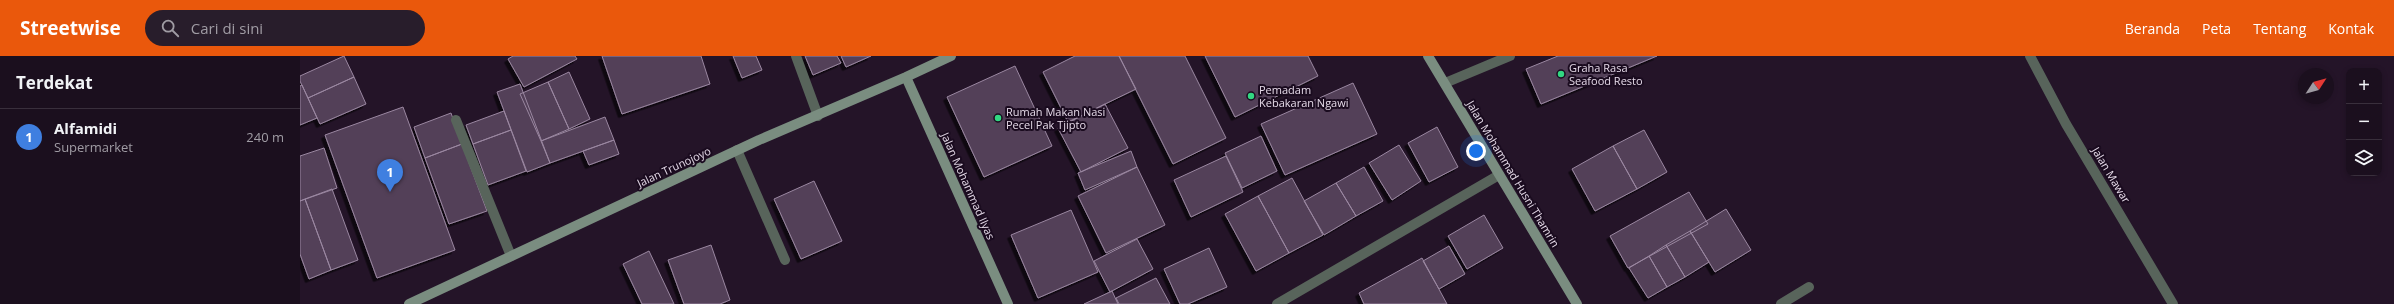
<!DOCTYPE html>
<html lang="id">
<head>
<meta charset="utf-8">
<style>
	body { margin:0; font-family:"Open Sans",sans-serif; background:#281d2b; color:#f1f3f6 }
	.controls { position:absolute; right:12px; top:12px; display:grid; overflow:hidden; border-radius:8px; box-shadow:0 2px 6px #0003 }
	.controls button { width:36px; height:36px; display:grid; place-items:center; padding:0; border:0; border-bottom:1px solid #392f3c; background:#1b0f1e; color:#f1f3f6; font:20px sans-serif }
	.compass { position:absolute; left:1998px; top:12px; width:36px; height:36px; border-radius:50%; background:#1b0f1e; box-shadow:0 2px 6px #0003; rotate:54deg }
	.you { position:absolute; left:1176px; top:95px; width:14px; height:14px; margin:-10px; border:3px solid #fff; border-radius:50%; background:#1a73e8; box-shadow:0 0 0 6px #1a73e833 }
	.badge { display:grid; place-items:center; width:26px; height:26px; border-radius:50%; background:#ea580c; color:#fff; font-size:13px; font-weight:700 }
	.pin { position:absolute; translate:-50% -33px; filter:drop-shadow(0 1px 2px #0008) }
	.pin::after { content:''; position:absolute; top:21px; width:14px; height:12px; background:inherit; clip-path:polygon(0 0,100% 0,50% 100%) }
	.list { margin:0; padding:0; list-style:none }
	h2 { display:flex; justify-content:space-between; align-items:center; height:52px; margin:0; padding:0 16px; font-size:17px }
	h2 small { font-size:13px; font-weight:400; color:#a09ca4 }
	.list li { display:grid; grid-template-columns:26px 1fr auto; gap:12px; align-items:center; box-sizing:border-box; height:56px; padding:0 16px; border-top:1px solid #392f3c }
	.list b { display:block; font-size:15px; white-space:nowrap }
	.list p { margin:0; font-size:13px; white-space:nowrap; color:#a09ca4 }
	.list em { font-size:13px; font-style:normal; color:#a09ca4 }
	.icon { flex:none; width:22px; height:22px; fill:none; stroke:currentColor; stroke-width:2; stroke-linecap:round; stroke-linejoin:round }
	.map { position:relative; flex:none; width:2094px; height:248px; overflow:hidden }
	header { display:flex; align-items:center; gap:24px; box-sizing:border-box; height:56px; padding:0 20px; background:#ea580c; color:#fff }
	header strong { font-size:19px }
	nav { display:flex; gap:22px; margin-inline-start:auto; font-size:14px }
	.search { width:280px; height:36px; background:#281d2b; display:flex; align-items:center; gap:10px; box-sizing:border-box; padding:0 14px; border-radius:22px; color:#a09ca4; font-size:15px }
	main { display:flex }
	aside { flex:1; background:#1b0f1e }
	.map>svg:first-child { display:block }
</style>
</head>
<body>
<header>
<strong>Streetwise</strong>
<div class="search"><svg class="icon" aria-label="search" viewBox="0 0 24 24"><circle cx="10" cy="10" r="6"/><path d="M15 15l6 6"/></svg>Cari di sini</div>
<nav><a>Beranda</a><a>Peta</a><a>Tentang</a><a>Kontak</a></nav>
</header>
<main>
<aside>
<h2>Terdekat<small></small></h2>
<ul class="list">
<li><span class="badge" style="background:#3f7fe0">1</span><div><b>Alfamidi</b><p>Supermarket</p></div><em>240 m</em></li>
</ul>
</aside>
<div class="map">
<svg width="2094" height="248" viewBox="0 0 2094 248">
	<defs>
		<filter id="shadow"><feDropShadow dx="-3.5" dy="3.5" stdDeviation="0" flood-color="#0009"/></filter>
	</defs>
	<rect width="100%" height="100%" fill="#241428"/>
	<path fill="#524158" stroke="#9b87a1" filter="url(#shadow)" d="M44,0l10,21 -46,21 -8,-17v-5z
		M213,0h62l2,3 -53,28 -16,-28z
		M302,0h99l9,28 -88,30z
		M433,0h23l6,14 -20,8z
		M505,0h32l4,7 -28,12z
		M541,0h30l-25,11z
		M775,0h44l17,33 -68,33 -25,-50z
		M819,0h66l41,82 -53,26z
		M905,0h103l10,20 -83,41z
		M1258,0h99l-116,48 -15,-35z
		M715,10l37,80 -68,31 -37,-80z
		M269,16l21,47 -21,10 -21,-47z
		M54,21l12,27 -46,20 -12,-26z
		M248,26l21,47 -28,12 -21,-47z
		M1053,27l24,51 -92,41 -24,-51z
		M220,28l30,79 -23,9 -30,-80z
		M2,29l15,33 -17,7v-39z
		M805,48l23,44 -47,24 -23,-44z
		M103,51l52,143 -78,28 -52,-143z
		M204,55l7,19 -38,14 -7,-19z
		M151,57l11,31 -37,14 -11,-31z
		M305,61l9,23 -64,23 -9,-22z
		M1137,71l21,40 -29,15 -21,-39z
		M211,74l15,41 -38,14 -15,-41z
		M1344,74l23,42 -30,17 -24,-43z
		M961,80l16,35 -35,17 -17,-35z
		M314,84l5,14 -30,11 -6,-14z
		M162,88l25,67 -38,13 -24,-66z
		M1099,89l22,36 -29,19 -23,-37z
		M1313,90l24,43 -42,22 -23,-42z
		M24,92l13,40 -37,13v-45z
		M831,95l6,16 -52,23 -7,-17z
		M926,100l17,36 -52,25 -17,-37z
		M837,111l28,58 -59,28 -28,-57z
		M1064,111l19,34 -27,15 -20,-33z
		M992,122l31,57 -34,18 -31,-57z
		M514,125l28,60 -41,18 -27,-60z
		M1036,127l20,33 -32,19 -20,-34z
		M32,133l26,71 -27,10 -26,-71z
		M1389,136l19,32 -80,44 -18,-32z
		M958,140l31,57 -33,18 -31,-57z
		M5,143l26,71 -22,9 -9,-25v-53z
		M1426,153l25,41 -36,22 -25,-41z
		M771,154l27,62 -60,26 -27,-63z
		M1184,159l19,33 -36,21 -19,-33z
		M1390,175l19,31 -24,15 -19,-32z
		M837,183l16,30 -43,23 -16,-31z
		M411,189l19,55 -10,4h-36l-16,-44z
		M1366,189l19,32 -18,10 -18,-31z
		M1149,190l16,28 -26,15 -16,-28z
		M909,192l18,39 -39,17h-8l-16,-35z
		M349,195l25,53h-32l-19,-40z
		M1349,200l18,31 -19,11 -19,-30z
		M1122,202l25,46h-83l-5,-11z
		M856,222l14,26h-51l-3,-6z
		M812,235l6,13h-34l26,-12z"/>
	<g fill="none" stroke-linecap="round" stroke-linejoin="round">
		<path stroke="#58645b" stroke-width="10" d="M1145,27l65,-27
			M156,64l55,136
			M437,94l48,110"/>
		<path stroke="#58645b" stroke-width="10" d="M496,0l22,60
			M1730,0l36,68 107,180
			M977,248l222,-129
			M1481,248l28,-17"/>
		<path stroke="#7a8d80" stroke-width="10" d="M1128,0l149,248
			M606,21l102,227
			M109,248l350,-164 147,-63 45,-21"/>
	</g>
	<g fill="#32d882" stroke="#1a0b1f" stroke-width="1.5">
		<circle cx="1261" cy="18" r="4"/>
		<circle cx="951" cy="40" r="4"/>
		<circle cx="698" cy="62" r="4"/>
	</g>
	<g text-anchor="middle" stroke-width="4" stroke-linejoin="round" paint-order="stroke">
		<g font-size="11" fill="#e5dae8" stroke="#1a0b1f" text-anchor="start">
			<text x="1269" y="16">Graha Rasa<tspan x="1269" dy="13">Seafood Resto</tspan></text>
			<text x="959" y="38">Pemadam<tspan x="959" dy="13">Kebakaran Ngawi</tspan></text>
			<text x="706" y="60">Rumah Makan Nasi<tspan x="706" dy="13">Pecel Pak Tjipto</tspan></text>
		</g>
		<g font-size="11" fill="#e5dae8" stroke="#1a0b1f">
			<text transform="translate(374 111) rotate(-25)" y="4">Jalan Trunojoyo</text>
			<text transform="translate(1213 118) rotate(59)" y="4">Jalan Mohammad Husni Thamrin</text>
			<text transform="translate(1811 119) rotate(59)" y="4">Jalan Mawar</text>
			<text transform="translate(668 130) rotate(66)" y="4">Jalan Mohammad Ilyas</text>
		</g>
	</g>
</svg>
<div class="controls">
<button>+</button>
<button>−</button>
<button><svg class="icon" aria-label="layers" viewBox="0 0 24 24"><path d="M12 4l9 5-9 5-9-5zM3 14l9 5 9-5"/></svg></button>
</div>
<svg class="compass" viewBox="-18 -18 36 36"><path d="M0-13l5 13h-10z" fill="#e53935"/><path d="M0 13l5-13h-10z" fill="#a09ca4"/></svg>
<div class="you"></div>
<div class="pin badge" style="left:90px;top:136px;background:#3f7fe0">1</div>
</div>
</main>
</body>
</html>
